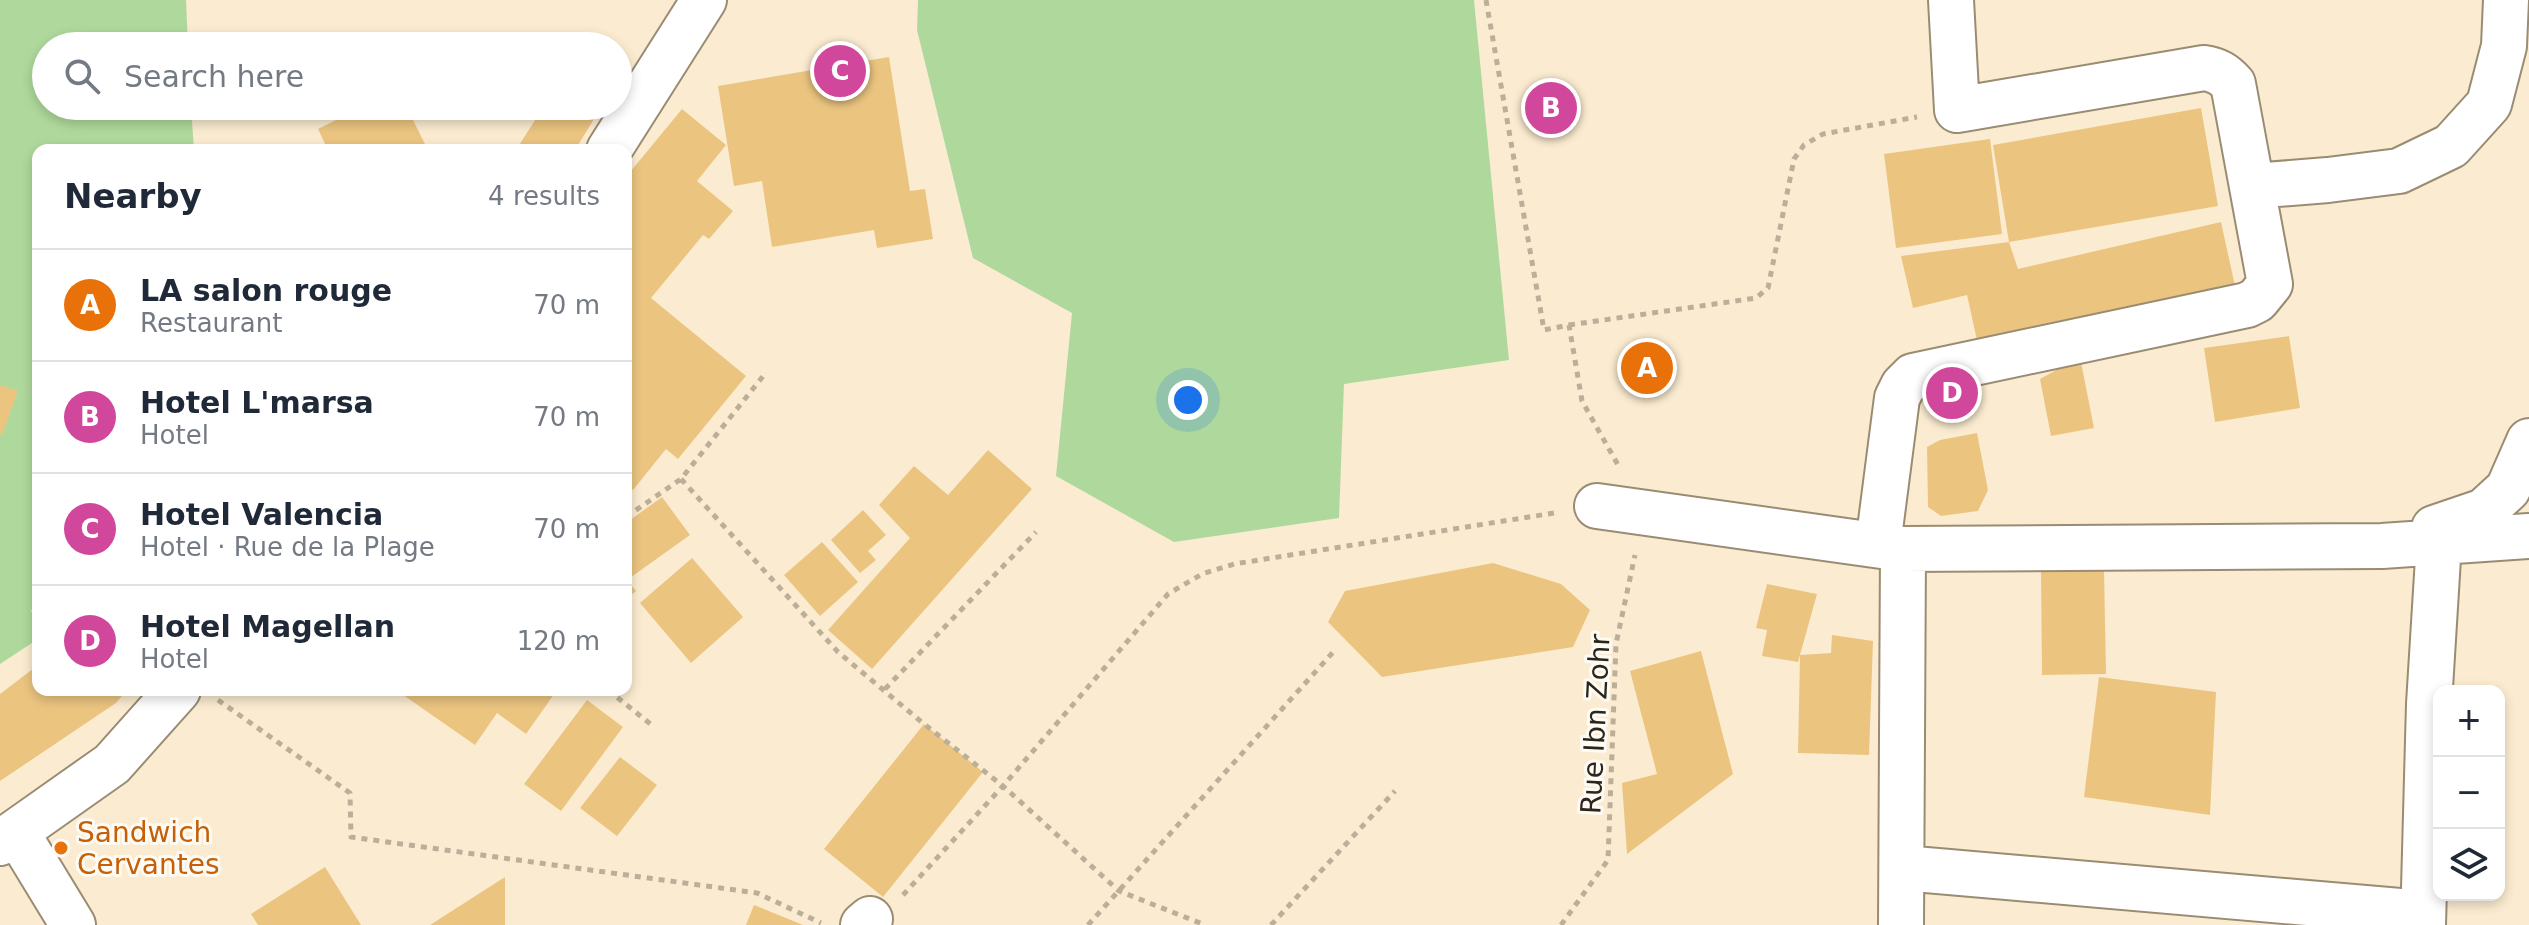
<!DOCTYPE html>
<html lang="en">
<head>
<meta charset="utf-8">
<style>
	body { margin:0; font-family:"DejaVu Sans",sans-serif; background:#f2f2f3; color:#1f2937 }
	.controls { position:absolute; right:24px; bottom:24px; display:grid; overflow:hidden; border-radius:16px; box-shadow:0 4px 12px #0003 }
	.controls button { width:72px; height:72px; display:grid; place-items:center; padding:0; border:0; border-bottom:2px solid #e0e1e3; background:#fff; color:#1f2937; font:40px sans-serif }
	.you { position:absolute; left:1188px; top:400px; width:28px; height:28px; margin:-20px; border:6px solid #fff; border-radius:50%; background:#1a73e8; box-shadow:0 0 0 12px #1a73e833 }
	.badge { display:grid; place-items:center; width:52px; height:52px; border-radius:50%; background:#d93025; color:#fff; font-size:26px; font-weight:700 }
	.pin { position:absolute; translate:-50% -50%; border:4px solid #fff; box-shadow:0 2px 8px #0006 }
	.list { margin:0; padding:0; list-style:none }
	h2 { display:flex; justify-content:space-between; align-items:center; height:104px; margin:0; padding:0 32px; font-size:34px }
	h2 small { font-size:26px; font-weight:400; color:#747a83 }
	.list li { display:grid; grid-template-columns:52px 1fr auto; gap:24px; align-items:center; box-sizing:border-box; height:112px; padding:0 32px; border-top:2px solid #e0e1e3 }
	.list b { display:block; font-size:30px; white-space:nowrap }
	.list p { margin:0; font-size:26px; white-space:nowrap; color:#747a83 }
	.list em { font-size:26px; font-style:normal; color:#747a83 }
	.icon { flex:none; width:44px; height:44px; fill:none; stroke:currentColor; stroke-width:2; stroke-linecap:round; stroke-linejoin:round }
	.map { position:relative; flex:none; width:2529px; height:925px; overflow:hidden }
	.search { position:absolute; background:#fff; box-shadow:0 4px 12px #0003; left:32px; top:32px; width:600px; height:88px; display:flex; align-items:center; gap:20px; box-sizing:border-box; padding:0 28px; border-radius:44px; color:#747a83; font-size:30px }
	.panel { position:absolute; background:#fff; box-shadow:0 4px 12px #0003; left:32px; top:144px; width:600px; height:552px; border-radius:16px }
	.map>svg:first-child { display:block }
</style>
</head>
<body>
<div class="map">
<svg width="2529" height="925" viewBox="0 0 2529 925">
	<rect width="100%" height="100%" fill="#fbecd1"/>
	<path fill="#afd99c" d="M0,0h186l2,46h-142v60h145l3,44h-156v451l-7,10 7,9v19l-38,25z
		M918,0h556l35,360 -165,24 -5,134 -165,24 -118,-66 16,-163 -99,-55 -56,-228z"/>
	<path fill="#ebc580" d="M889,57l21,134 15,-2 8,50 -56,9 -3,-18 -102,17 -10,-66 -28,5 -16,-100z
		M364,106h42l22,44h-100l-10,-21z
		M544,106h58l-27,44h-59z
		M2201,108l17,98 -209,36 -16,-97z
		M682,109l44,36 -29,36 36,30 -24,28 -6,-4 -52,63 95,78 -68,83 -12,-10 -33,41 -7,-5v-308z
		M1990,139l12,95 -106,14 -12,-94z
		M2221,222l16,73 -257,59 -13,-59 -54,13 -12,-52 108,-14 9,27z
		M2289,336l11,72 -85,14 -11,-74z
		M2080,357l14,71 -43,8 -11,-57z
		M0,385l18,6 -16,44 -2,-1z
		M1977,433l11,57 -10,21 -37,5 -13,-9 -1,-60 13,-7z
		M988,450l44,39 -160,180 -44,-39 82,-92 -31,-33 35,-39 34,29z
		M662,497l28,38 -63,45 9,11 -10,8v-76z
		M863,510l23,25 -18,16 8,9 -16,13 -29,-33z
		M822,542l36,40 -38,34 -36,-41z
		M692,558l51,59 -52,46 -51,-60z
		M1493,563l68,21 29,26 -17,37 -191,30 -54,-55 17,-31z
		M2104,570l2,104 -64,1 -1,-104z
		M1767,584l50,10 -19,68 -36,-6 5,-26 -11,-2z
		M1832,635l41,6 -4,114 -71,-2 2,-98 31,-2z
		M1701,651l32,123 -106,80 -5,-71 35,-9 -27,-103z
		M38,665v25h89l-11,13 -116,78v-87z
		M2099,677l117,15 -6,123 -126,-18z
		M396,690h161l-31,44 -29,-21 -22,32z
		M587,700l36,27 -62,84 -37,-27z
		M924,724l59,48 -100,125 -59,-48z
		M620,757l37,28 -40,51 -37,-28z
		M325,867l36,58h-103l-7,-11z
		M505,877v48h-75z
		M754,905l49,20h-57z"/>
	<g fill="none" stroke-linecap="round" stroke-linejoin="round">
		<g stroke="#9a8c73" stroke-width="48">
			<path id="street" d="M609,150l95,-150
				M2253,186l75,-6 71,-9 52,-25 38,-42 15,-58 2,-46
				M1597,506l306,43 479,-3 147,-10
				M2434,528l50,-17 24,-22 21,-48
				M1878,545l19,-147 6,-12 10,-10 334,-71 10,-5 13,-16 -37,-200c-9,-10 -16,-14 -29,-16l-247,42 -6,-110
				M17,833l56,92
				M0,843l112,-79 66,-74
				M1903,868l520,45
				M863,925l7,-6
				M1901,925l2,-376
				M2423,925l6,-221 10,-162"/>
		</g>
		<path stroke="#bcaf9a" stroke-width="5" stroke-dasharray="6 6" stroke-linecap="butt" d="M1486,0l58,330 25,-5 13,76 36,64
			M1569,325l187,-27 12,-10 26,-129 10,-14 19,-11 94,-17
			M681,479l157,173 86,72 79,62 116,105 86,34
			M626,517l55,-38 83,-104
			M885,689l151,-157
			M608,690l45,36
			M218,700l132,93 1,44 406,56 64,30
			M903,895l100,-109 165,-192 34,-20 32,-10 320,-51
			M1088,925l247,-275
			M1271,925l124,-134
			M1561,925l47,-65 8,-216 19,-89"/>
		<use href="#street" stroke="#fff" stroke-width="44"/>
	</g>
	<circle fill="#e8710a" stroke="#fefbf5" stroke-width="3" cx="61" cy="848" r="8"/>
	<g text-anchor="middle" stroke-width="6" stroke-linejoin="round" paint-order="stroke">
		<g font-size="28" fill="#2b251b" stroke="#fefbf5">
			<text transform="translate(1595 724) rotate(-87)" y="10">Rue Ibn Zohr</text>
		</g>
		<g font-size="28" fill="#c56008" stroke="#fefbf5" text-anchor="start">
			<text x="77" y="842">Sandwich<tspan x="77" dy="32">Cervantes</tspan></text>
		</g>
	</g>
</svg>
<div class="controls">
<button>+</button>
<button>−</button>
<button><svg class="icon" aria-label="layers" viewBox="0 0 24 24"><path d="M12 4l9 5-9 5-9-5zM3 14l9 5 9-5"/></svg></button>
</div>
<div class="you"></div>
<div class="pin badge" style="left:1647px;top:368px;background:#e8710a">A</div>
<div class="pin badge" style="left:1551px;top:108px;background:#d1479c">B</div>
<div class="pin badge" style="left:840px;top:71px;background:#d1479c">C</div>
<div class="pin badge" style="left:1952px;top:393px;background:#d1479c">D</div>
<div class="search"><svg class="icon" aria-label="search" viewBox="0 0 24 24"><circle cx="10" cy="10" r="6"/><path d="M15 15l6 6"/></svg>Search here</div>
<section class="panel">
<h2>Nearby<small>4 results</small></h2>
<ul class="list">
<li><span class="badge" style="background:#e8710a">A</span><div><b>LA salon rouge</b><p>Restaurant</p></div><em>70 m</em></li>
<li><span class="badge" style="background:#d1479c">B</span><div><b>Hotel L'marsa</b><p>Hotel</p></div><em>70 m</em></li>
<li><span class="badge" style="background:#d1479c">C</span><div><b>Hotel Valencia</b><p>Hotel · Rue de la Plage</p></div><em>70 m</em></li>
<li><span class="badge" style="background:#d1479c">D</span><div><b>Hotel Magellan</b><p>Hotel</p></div><em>120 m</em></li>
</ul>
</section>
</div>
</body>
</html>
